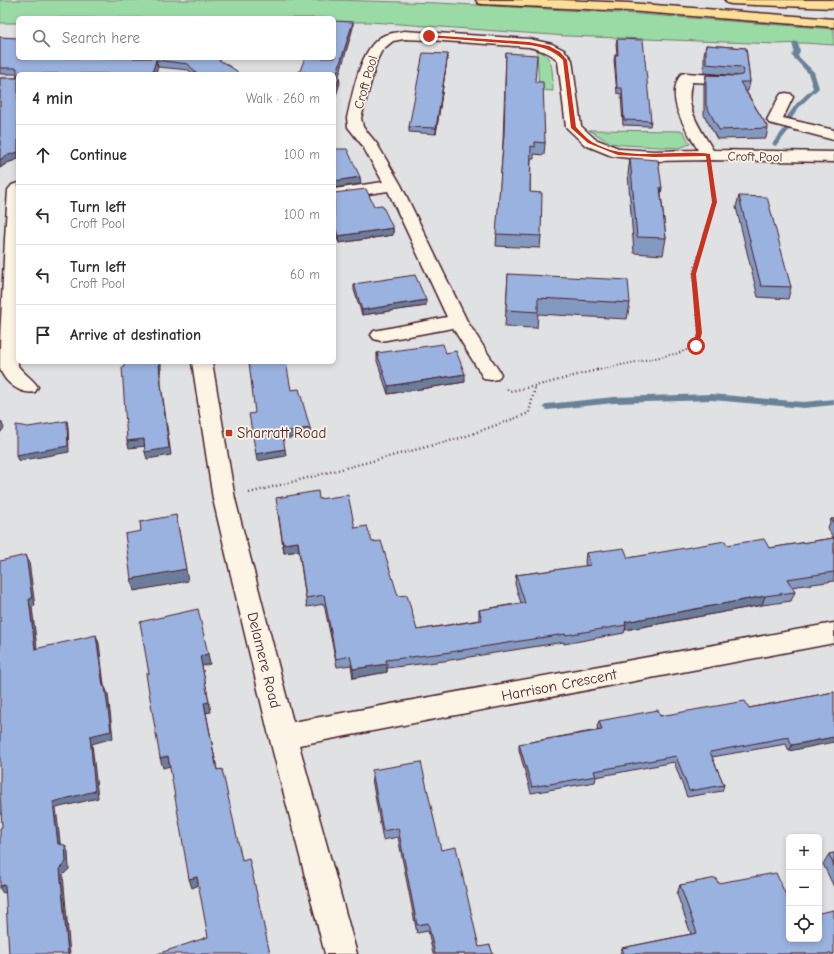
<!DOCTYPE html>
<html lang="en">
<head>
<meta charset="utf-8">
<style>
	body { margin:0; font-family:"Comic Neue",sans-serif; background:#f2f2f3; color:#2b2b33 }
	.controls { position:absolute; right:12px; bottom:12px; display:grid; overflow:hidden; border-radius:6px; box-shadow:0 2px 6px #0003 }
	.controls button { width:36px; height:36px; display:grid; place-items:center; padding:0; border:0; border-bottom:1px solid #e1e1e2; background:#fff; color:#2b2b33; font:20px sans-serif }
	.stop { position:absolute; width:12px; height:12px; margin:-9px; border:3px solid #c8321e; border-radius:50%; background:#fff }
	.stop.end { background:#c8321e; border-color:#fff; box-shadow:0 1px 4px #0008 }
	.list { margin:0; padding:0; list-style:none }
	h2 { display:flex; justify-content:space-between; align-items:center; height:52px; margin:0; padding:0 16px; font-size:17px }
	h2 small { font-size:13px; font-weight:400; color:#7c7c81 }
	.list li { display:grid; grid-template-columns:26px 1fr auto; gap:12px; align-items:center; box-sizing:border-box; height:60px; padding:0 16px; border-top:1px solid #e1e1e2 }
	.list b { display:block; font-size:15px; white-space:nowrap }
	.list p { margin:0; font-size:13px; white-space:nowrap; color:#7c7c81 }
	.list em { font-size:13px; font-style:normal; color:#7c7c81 }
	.icon { flex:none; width:22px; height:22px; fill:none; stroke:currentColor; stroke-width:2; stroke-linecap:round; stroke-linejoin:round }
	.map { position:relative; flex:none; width:834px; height:954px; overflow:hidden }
	.search { position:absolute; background:#fff; box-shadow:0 2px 6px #0003; left:16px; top:16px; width:320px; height:44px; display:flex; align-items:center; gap:10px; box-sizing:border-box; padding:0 14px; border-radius:6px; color:#7c7c81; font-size:15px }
	.panel { position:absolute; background:#fff; box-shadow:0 2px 6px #0003; left:16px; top:72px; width:320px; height:292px; border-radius:6px }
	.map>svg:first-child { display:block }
</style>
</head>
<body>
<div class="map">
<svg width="834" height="954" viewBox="0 0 834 954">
	<rect width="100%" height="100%" fill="#dfe1e3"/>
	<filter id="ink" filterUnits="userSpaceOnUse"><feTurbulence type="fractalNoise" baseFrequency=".025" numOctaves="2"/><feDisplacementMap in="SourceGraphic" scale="8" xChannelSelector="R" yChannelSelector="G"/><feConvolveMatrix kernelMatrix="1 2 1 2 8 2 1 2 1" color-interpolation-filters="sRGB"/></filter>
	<g filter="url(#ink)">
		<path fill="#99daa5" stroke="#727c68" d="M0,0h333l105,3 200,11 196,15v16l-31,-2 -26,1 -210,-8 -196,-14h-37v-4h-316v5h-18z
			M537,50c18,6 15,24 16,41l-14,-1z
			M589,130l94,1 7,13 -11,4 -55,-3 -13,-2z"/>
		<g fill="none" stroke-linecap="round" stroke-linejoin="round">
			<path fill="#6a8298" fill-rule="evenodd" d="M795,41l3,2 2,8 -2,5 16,16 5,16 -19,18 -8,12 -2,11 -13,16 -2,1 -3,-2 12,-15 2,-11 10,-14 17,-16 -5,-15 -16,-17 2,-5 -2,-8z
				M712,394l92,8 30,-3v6l-30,3 -92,-8 -98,3 -67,7 -4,-3 4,-3 67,-7z"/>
			<g stroke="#4a1f2b" stroke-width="3">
				<path id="minor" d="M404,31l125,8 23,5 12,6 8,10 9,66 14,13 26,10 33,2 44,-1c-12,-22 -34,-51 -17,-76l5,-1 53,4 2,3 -2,3 -5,1 -42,-2c-9,25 9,47 21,68l121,2v10l-126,-2 -54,1 -42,-5 -27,-11 -19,-18 -8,-66c-7,-9 -18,-11 -29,-14l-100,-7 -25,-1 -11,2 -11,9 -5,10 -16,58 2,9 14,17 24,41 66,136 34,53 -3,5 -7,1 -7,-1 -31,-51 -72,13 -7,-2 -3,-4 3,-4 73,-14 -59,-126 -54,8v-10l49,-7 -21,-37 -14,-18 -1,-9c6,-24 13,-73 38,-83 6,-2 13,-3 19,-4z
					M786,93l5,1 2,3 -10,21 51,12v10l-65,-17 -2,-3 12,-23 2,-3z
					M18,183v183c6,8 15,13 20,21l-3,5c-14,3 -30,-9 -35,-23 0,-7 0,-39 1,-48 2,-44 4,-87 7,-131l4,-5z
					M192,362h20l23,137 58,223 541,-99v20l-535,102 58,209h-32l-56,-218 -56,-237z"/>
			</g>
			<g stroke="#4a1f2b" stroke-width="3">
				<path id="highway" d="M476,0h86l67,3 205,16v8l-205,-16 -147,-7 -4,-1z
					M725,0h109v8l-103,-4 -4,-1z"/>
			</g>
			<path stroke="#4a1f2b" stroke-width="2" stroke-dasharray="1 2.5" stroke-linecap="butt" d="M597,370l82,-17 17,-7 3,-13 -6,-59 21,-72 -3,-28"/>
			<path stroke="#4a1f2b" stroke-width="2.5" stroke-dasharray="1 3" stroke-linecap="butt" d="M507,389l3,2c31,-5 61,-15 91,-22
				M249,493l212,-55 68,-25 6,-26"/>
			<use href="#minor" fill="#fcf5e5" fill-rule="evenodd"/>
			<use href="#highway" fill="#fbdf96" fill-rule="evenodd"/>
		</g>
		<path fill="#8499c0" stroke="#4a1f2b" d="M0,37l216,21 22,16h-46l-3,-4 -31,-3 -3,7h-137v85l-11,4 -7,5v-90h17v-4h-17z
			M617,39l34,82 -1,5 -27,-1 -2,-31 -4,-1 -3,-33 1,-5h2l-1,-11z
			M706,45l40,3 4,34 -2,9h-2l22,37 -2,10 -49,1 -13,-24v-31l2,-9 30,1h3l-35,-3v-19z
			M506,53l29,29 10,61 -1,12 -10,-1v5h-3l-1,33 11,44 -1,12 -44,-2 7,-104z
			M447,59l-11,75 -27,-2v-5z
			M630,158l32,30 -1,6 5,44 -3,17 -29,-2 -6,-79z
			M334,193l40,13 19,22v7l-54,8 -5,-13z
			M739,196l52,91 -3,12 -30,-2 -22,-90z
			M508,274l122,29 -3,16 -89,-5 -1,14 -32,-1z
			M354,284l72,22 -64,9 -8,-25z
			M377,353h69l19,29 -77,12 -11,-33z
			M319,499l53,43 26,54 19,34 62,-10v-10l42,-7 -6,-19 1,-9 70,-9 -1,-4 1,-9 42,5 99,-13 42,3 64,-10 -5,-10 3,-9h3v62l-43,6 4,5 -4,9 -29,4 -137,25 -1,3 -60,11v-2l-120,19 -57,7v4l-34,6 -2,-13 -14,2 -13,-63 -17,3 -8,-56 -15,2 -7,-46z
			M834,692l-45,59 -3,-7 -74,13 12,28 -2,6 -35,6 -13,-35 -78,15 -1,5 -64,11 -12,-43v-6l79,-14 -1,-3 2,-6 150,-13z
			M372,770l69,80 38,97 14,7h-60l-5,-23 -11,2 -19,-96 -15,3 -11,-61z
			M834,853v34l-11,-23 6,-10z
			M718,883l71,56 45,15h-214l2,-6 69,-14 -14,-40 3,-9z"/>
		<path fill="#6c7d9c" stroke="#4a1f2b" d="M353,22v6l-16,55 -1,-7z
			M448,54l-1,5 -11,75v-6z
			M156,60l2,7 -3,7h-3z
			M306,72v2h-7v-1z
			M339,77l1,6 -6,19v-7z
			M15,152h3v7l-11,4 -7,5v-8l5,-4z
			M360,177l1,7 -27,4v-7z
			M393,228v7l-54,8 -1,-7z
			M426,300v6l-64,9v-5z
			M159,362h2v22l10,71 -24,4 -2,-7 15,-75z
			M465,374v8l-77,12v-8z
			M1,421l3,7 -4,5v-11z
			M67,421l1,6 1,25 -51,9 -2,-6z
			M310,428l1,7 -29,4v-7z
			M144,439l2,7 -17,2 -2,-7z
			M285,449l1,7 -29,5 -1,-7z
			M176,515l12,66 -54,10 -3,-12z
			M298,542l1,9 -15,2 -1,-9z
			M26,555l3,7 6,44 -3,1 6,49 -3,-7 -6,-50z
			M765,596l-3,9 -137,25 1,-5 -1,-3z
			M96,635l3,8 6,50 -2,-7z
			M208,654l2,10 -8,2 9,46 -5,1 13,67 -15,-77 -4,-47z
			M387,664v8l-34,6v-9z
			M105,687l3,7 5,44 -21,6 6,54 -42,10 5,42 -3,-6 -5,-42 37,-66z
			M834,737v5l-45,9 3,-6z
			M168,756l2,10 -7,2 -3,-10z
			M65,845l3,7 1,17 -6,6 7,79h-2l-8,-86z
			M197,877l2,8 -7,3 -3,-9z
			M5,885l3,6 -5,2 -3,-4v-3z"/>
		<path fill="#9ab2df" stroke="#4a1f2b" d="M334,21l19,1 -17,54 3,1 -5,18v-21h-29l1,-2 -7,1 6,-15h29z
			M0,37l18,1v20h198l21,13v3h-40l-9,-10 -32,-4 -4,14h-134v78l-13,4 -5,4v-82h17v-10h-17z
			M617,39l26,1 8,81 -27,-1 -2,-32h-5l-2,-33h3z
			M706,45l40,3 4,34h-10l28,46 -49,2 -13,-25v-30l30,1 6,-1 2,-5 -3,-3 -35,-3z
			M423,53l25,1 -12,74 -27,-1z
			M506,53l31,2 -2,27h8l2,61 -10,-1v5l-4,-1 -1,46 12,1 -1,43 -45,-2 8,-100z
			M334,149h13l13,28 -26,4z
			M630,158l28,2 4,28 -2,-1 6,51 -29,-1z
			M366,189l8,17 8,-1 11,23 -55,8 -4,-13v-30z
			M739,196l28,1 24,90 -30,-1z
			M508,274l120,6 2,23 -92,-5v14l-32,-2z
			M415,275l11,25 -64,10 -8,-26z
			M443,344l3,9 10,-2 9,23 -77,12 -11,-33z
			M124,362h35l1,15 9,71 -24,4 -1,-13 -17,2 -5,-74h2z
			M249,362h37l5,28 8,-1 11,39 -28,4 3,17 -29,5 -7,-40 6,-1z
			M67,421l1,25 -52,9v-30l12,2z
			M318,491l1,8 29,-4 7,33 12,-2 5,16 9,-1 17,55 9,-1 10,35 65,-10 -3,-10 46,-7 -9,-28 75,-10 -5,-12 38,-5 4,10 97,-17 2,4 37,-6 5,9 65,-10v34l-47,7 8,13 -30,4 -140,26 1,3 -60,10 -1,-1 -121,19 -58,7 1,4 -34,5 -3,-13 -14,3 -12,-64 -18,3 -8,-56 -15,2 -7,-46z
			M176,515l10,54 -55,10 -6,-45 16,-3 -1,-9z
			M831,519h3v5z
			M26,555l6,44h-3l6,50 61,-14 7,51 2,1 6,44 -21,5 5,55 -42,11 5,42 7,1 1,17 -6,6 8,86h-59l-4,-69 -5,1v-58l2,-1 -2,-33v-233z
			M198,609l10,45 -8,2 9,46 -5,1 13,67 5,-1 20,91 7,-2 21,96h-113l51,-17 -11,-60 -8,2 -21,-123 -8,2 -14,-84h3l-9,-52z
			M834,692v45l-42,8 -4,-8 -78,15 14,33 -35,6 -13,-35 -82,15 2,5 -64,11 -13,-43 83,-14 -3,-9 59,-11 2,6 85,-15 4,7z
			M421,762l20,88 15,-3 23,100 11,-2 3,9h-58l-7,-31 -11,2 -19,-97 -15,3 -11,-61z
			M834,853v13l-5,-12z
			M776,873l13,29v37h30v-26l15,-3v44h-210l-2,-6 75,-15 -17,-48 36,-7 2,5z"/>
	</g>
	<path fill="#c8321e" d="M429,35l100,7 20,4 11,6 7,8 9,67c5,5 10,11 16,15 36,21 79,7 118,12l7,48 -21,72 6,59 -4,14 -5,-1 3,-13 -5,-59 21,-72 -6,-46 -52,1 -36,-2 -30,-12 -17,-15 -8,-68c-10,-10 -20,-13 -34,-15l-101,-8z"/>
	<rect fill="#c8321e" stroke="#fcf5e5" stroke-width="1.5" x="225" y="429" width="8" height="8" rx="2"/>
	<g text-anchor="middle" stroke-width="3.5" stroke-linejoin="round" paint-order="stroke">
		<g font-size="13" fill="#4a1f2b" stroke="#fcf5e5">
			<text transform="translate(365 82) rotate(-74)" y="5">Croft Pool</text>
			<text transform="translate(755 156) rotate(1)" y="5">Croft Pool</text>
		</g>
		<g font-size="15" fill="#4a1f2b" stroke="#fcf5e5" text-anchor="start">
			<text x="237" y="438">Sharratt Road</text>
		</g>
		<g font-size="15" fill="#4a1f2b" stroke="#fcf5e5">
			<text transform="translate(264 660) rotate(76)" y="5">Delamere Road</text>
			<text transform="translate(559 685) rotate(-11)" y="5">Harrison Crescent</text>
		</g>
	</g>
</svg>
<div class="controls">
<button>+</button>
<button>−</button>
<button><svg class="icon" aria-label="locate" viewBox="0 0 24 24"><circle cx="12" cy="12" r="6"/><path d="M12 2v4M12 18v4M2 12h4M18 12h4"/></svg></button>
</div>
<div class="stop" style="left:696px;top:346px"></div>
<div class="stop end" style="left:429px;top:36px"></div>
<div class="search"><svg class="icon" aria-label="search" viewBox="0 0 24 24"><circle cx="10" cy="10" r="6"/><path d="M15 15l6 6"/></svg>Search here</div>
<section class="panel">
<h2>4 min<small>Walk · 260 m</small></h2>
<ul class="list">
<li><svg class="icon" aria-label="ahead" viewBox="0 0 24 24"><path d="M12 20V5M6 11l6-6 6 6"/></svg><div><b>Continue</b></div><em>100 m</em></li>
<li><svg class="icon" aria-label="left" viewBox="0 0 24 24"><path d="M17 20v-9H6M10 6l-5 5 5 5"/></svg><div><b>Turn left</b><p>Croft Pool</p></div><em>100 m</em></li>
<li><svg class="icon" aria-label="left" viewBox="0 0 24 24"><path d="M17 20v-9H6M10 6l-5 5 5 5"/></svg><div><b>Turn left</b><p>Croft Pool</p></div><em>60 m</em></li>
<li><svg class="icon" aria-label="arrive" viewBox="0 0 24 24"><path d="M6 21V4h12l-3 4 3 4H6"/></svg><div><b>Arrive at destination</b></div></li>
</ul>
</section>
</div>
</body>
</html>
